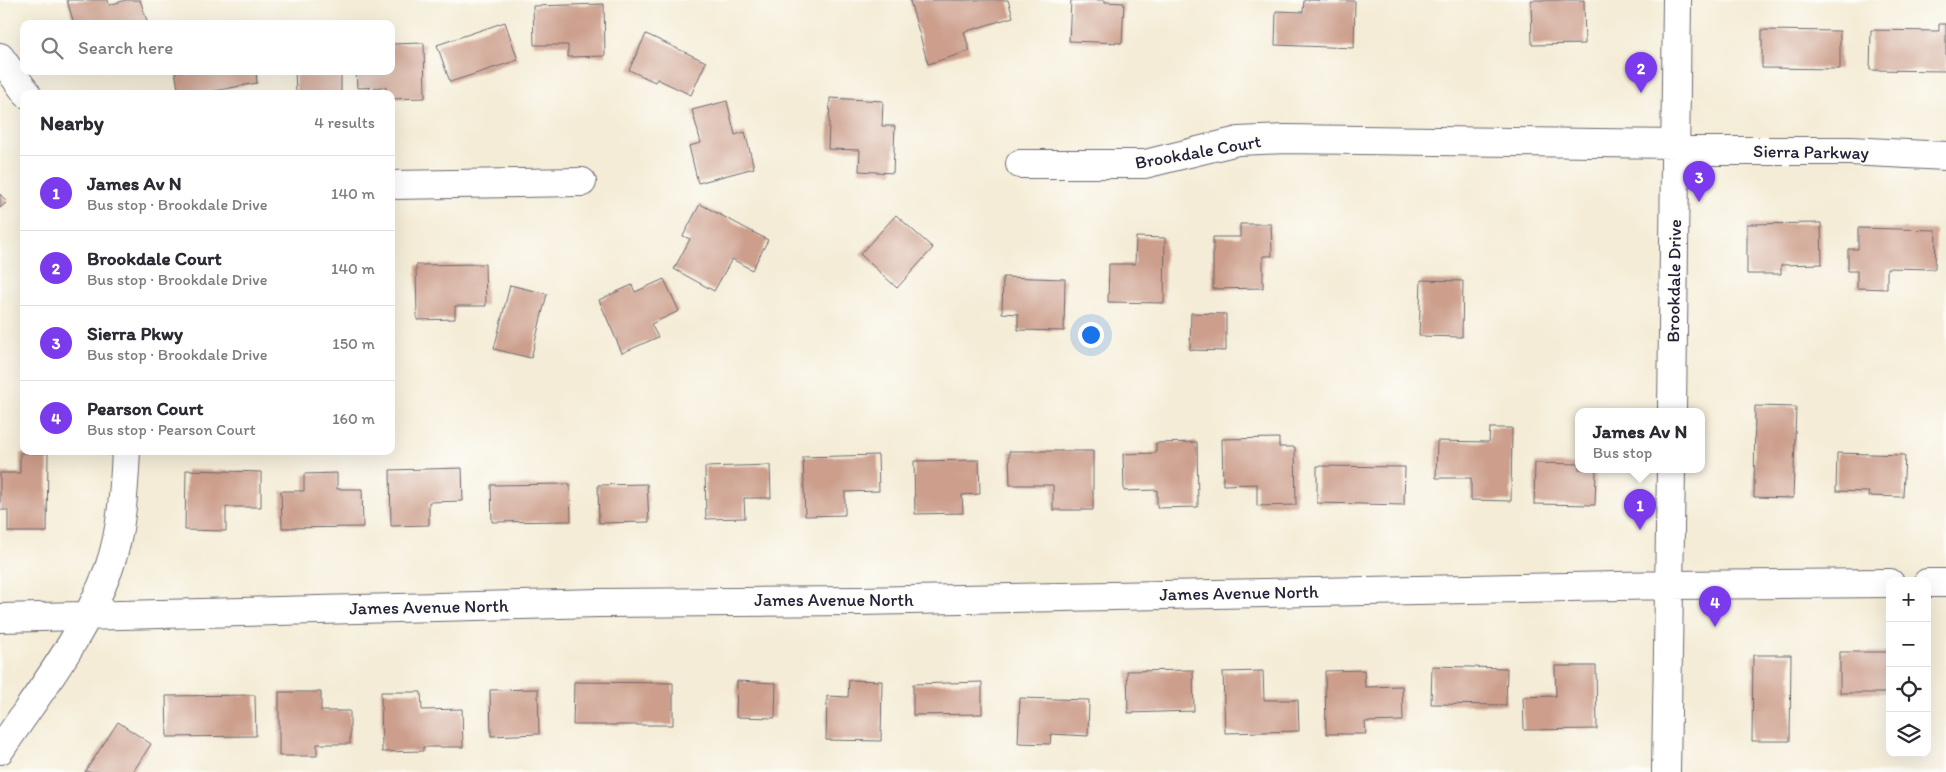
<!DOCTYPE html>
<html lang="en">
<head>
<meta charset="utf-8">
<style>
	body { margin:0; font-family:Itim,sans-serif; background:#f2f2f3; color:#2b2b33 }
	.controls { position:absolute; right:15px; bottom:15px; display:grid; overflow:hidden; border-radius:10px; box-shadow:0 5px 20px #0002 }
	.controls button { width:45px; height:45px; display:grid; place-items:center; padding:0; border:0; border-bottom:1px solid #e1e1e2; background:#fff; color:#2b2b33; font:25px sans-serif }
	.you { position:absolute; left:1090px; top:334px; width:18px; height:18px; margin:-12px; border:4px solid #fff; border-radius:50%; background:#1a73e8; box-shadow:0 0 0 8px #1a73e833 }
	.badge { display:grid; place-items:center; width:32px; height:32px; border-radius:50%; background:#7c3aed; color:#fff; font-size:16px; font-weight:700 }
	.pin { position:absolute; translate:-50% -41px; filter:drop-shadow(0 1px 2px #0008) }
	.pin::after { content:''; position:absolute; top:26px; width:18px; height:15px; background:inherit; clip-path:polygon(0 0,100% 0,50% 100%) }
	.popup { position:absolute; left:1575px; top:408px; width:130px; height:65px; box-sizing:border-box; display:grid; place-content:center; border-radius:10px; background:#fff; filter:drop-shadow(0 1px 4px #0005); font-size:16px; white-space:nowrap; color:#7c7c81 }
	.popup b { font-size:19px; color:#2b2b33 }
	.popup::after { content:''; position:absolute; left:50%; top:100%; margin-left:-10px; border:10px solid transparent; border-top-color:#fff }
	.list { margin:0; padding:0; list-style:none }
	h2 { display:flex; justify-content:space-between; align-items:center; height:65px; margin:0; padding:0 20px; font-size:21px }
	h2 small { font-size:16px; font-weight:400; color:#7c7c81 }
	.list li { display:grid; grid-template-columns:32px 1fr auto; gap:15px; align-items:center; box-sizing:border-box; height:75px; padding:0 20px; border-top:1px solid #e1e1e2 }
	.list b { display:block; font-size:19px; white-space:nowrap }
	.list p { margin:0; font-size:16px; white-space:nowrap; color:#7c7c81 }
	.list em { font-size:16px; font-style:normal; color:#7c7c81 }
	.icon { flex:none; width:28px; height:28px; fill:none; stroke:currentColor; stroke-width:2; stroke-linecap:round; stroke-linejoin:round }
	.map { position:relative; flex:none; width:1946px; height:772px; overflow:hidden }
	.search { position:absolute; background:#fff; box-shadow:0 5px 20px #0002; left:20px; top:20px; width:375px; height:55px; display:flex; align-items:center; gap:12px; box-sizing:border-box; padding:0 18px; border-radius:10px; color:#7c7c81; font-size:19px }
	.panel { position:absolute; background:#fff; box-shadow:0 5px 20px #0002; left:20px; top:90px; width:375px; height:365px; border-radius:10px }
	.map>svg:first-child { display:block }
</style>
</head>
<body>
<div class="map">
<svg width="1946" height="772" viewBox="0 0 1946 772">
	<rect width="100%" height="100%" fill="#fdfcf7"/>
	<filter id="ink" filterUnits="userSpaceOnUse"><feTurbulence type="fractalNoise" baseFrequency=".02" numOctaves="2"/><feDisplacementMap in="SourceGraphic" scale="10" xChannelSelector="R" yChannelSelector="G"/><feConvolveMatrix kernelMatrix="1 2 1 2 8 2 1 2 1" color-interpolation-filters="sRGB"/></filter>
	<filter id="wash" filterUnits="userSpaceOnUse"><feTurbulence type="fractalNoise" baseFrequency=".0096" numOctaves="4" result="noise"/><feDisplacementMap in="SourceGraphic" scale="20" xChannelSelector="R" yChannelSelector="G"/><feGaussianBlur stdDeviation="1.12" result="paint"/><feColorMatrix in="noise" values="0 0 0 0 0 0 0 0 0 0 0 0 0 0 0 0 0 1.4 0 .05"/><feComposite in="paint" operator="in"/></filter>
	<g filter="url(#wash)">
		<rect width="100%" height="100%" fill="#f4ecd6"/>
		<g id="blocks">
			<path fill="#cc9e8b" d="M67,0h41l1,5 17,-5h14l8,24h-74z
				M914,0h94l5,17 -49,15 6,19 -42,13 -18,-63z
				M1071,0h34v2l19,1 -2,40 -53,-2z
				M1304,0l51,1 -1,47 -79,-3 1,-34 27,1z
				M1531,0h53l1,44 -53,1z
				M604,4l1,52 -37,1v-12h-34l-1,-39z
				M505,22l13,38 -68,22 -13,-37z
				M1939,24h7v47l-76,-1 1,-40 68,1z
				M1762,30l78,1v38l-78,-1z
				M646,34l60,28 -15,33 -34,-16 -2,3 -26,-12z
				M424,43l1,55 -34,1v-5h-5v-7l-29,1 -1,-17h35v-27z
				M175,71h81l1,12 -59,11h-19z
				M295,71h46v23h-45z
				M830,98l53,3 -1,25h13l-2,47 -34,-2 1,-21 -32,-1z
				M727,101l8,34 10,-3 9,36 -56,15 -9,-37 12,-3 -9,-33z
				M0,194l7,8 -7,6z
				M700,204l68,36 -16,30 -20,-11 -18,32 -40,-22 16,-30 -7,-3z
				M896,215l37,33 -36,40 -37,-34z
				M1821,223l1,41 -41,1v9h-34v-50z
				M1240,224h31l1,32h-9v32l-50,1v-52h27z
				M1858,228l78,2 -1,39 -48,-1v21l-30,-1v-17h-9v-22h10z
				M1136,237l29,1 -1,65 -56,-1 1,-38h26z
				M485,264l1,42h-31v13l-38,1 -1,-55z
				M1003,277l62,2 -1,52 -46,-1v-16l-16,-1z
				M664,279l15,32 -28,13 7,13 -36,16 -23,-53 33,-15 3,7z
				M1421,280l42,1 -1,56 -43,-1z
				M510,285l37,9 -16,64 -37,-9z
				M1191,313l35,1v37l-36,-1z
				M1755,406l41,1 -3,91 -39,-1z
				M1490,428h22l-1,73 -40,-1v-22h-35l1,-37 52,1z
				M1279,438v9h16l1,58 -39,1v-22l-34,1 -1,-46z
				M1197,442l1,65 -41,1v-18l-33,1 -1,-37 33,-1v-10z
				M1009,451h84v59h-40v-25h-43z
				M20,453h28l-1,79h-39v-22h-8v-37h20z
				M1837,453l68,2 -2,42 -35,-1 1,-4 -33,-1z
				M878,455l1,36 -34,1v23l-40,1 -2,-59z
				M979,460l1,34 -18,1 1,18 -48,1 -1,-53z
				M1535,463l44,1v5h17l-1,36 -61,-1z
				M770,465l1,33h-27l1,20 -39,1 -1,-52z
				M1317,466l88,1 -1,38 -87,-2z
				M462,468l1,33 -34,1v23l-38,1 -1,-56z
				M186,470l75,2v35h-35v24l-41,-1z
				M337,473v16h25l1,38 -81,1 -1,-37h23v-17z
				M570,484l1,37 -79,1 -1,-37z
				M647,484l2,38 -50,1 -1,-38z
				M1840,652h50v41h-50z
				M1753,655h38l-1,86h-38z
				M1432,666l75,2 -1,37 -75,-1z
				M1555,666h41l1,63 -73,1 -1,-33 33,-1z
				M1193,670l1,41 -66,2 -1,-42z
				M1364,670l1,17 37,-1 1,35 -38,1 1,12h-40l-1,-63z
				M1263,671l1,29h34l1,31 -74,2 -2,-61z
				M849,680l33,1 -1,60 -55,-1 1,-44 21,1z
				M737,681l39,2 -1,35 -39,-1z
				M574,682l99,1v42h-100z
				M982,682v32l-69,1v-31z
				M538,689l1,45 -48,2 -1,-46z
				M279,692h42v19h29v33h-33v12h-38z
				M381,692h40l1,18 40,-1 1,38h-40v4l-41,1z
				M255,695l1,41 -89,1 -1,-41z
				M1020,698l69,2 -1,36 -37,-2 -1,10 -32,-1z
				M118,722l33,22 -18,28h-48z"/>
		</g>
	</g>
	<g filter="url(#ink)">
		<use href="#blocks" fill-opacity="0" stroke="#6c6971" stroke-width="1"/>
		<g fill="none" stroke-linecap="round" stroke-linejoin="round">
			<g stroke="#6c6971" stroke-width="30">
				<path id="minor" d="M0,57l27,37
					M1676,151h174l96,5
					M1020,164h125l93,-23 47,-2 391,5
					M391,185l191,-3
					M1672,411l5,-411
					M1927,583h19
					M0,618l598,-15 261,-2 810,-16 221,-2
					M0,750c39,-58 85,-116 109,-182 13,-37 15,-78 17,-117
					M1666,772l5,-303"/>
			</g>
			<use href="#minor" stroke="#fff" stroke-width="28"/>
		</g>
	</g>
	<g text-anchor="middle" stroke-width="4" stroke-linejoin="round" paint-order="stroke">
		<g font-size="18" fill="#22223b" stroke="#fdfcf7">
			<text transform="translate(1198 152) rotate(-10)" y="6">Brookdale Court</text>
			<text transform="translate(1811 152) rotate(1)" y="6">Sierra Parkway</text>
			<text transform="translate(1674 281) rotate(-89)" y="6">Brookdale Drive</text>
			<text transform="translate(1239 593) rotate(-1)" y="6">James Avenue North</text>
			<text x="834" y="606">James Avenue North</text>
			<text transform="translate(429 607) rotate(-1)" y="6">James Avenue North</text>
		</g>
	</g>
</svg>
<div class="controls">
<button>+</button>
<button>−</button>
<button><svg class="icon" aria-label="locate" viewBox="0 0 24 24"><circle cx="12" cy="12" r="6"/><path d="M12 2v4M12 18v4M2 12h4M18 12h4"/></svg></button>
<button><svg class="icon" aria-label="layers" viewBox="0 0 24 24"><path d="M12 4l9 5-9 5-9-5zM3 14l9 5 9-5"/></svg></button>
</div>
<div class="you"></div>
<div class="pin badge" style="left:1640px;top:530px">1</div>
<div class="popup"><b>James Av N</b>Bus stop</div>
<div class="pin badge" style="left:1641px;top:93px">2</div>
<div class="pin badge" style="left:1699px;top:202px">3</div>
<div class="pin badge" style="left:1715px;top:627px">4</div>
<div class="search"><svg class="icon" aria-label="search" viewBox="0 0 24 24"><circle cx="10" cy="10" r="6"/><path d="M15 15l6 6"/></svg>Search here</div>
<section class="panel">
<h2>Nearby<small>4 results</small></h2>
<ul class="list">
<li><span class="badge">1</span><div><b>James Av N</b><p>Bus stop · Brookdale Drive</p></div><em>140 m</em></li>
<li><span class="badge">2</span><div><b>Brookdale Court</b><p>Bus stop · Brookdale Drive</p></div><em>140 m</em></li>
<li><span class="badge">3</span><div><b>Sierra Pkwy</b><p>Bus stop · Brookdale Drive</p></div><em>150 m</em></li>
<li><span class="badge">4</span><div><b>Pearson Court</b><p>Bus stop · Pearson Court</p></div><em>160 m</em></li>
</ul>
</section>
</div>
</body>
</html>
